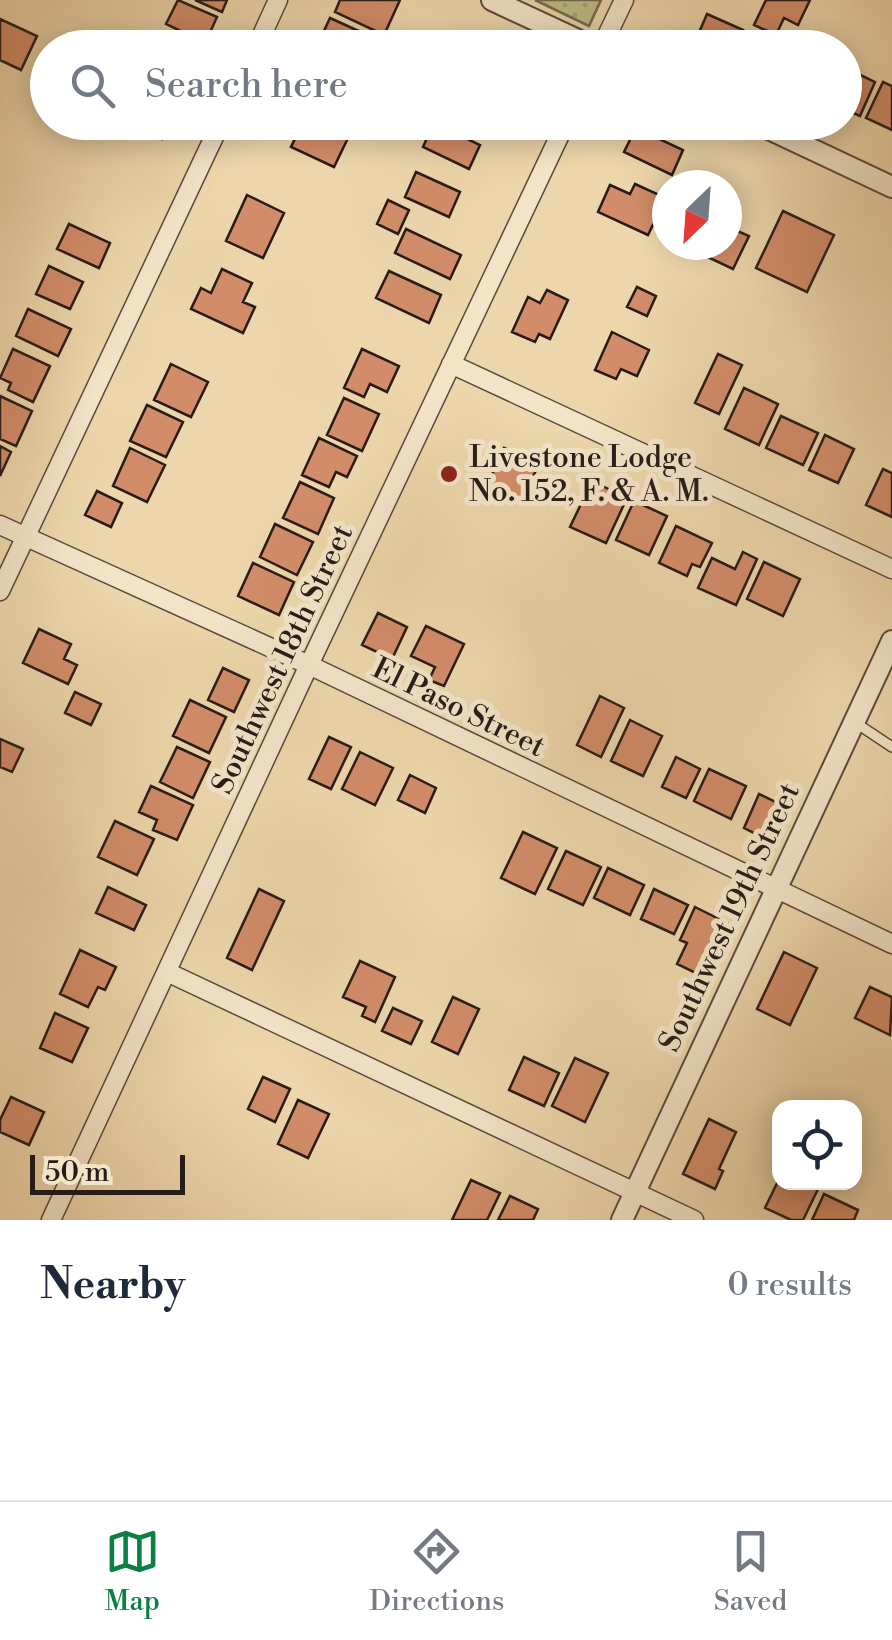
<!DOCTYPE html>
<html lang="en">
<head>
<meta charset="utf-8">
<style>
	body { margin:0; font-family:"Libre Bodoni",serif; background:#f2f2f3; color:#1f2937 }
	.controls { position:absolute; right:30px; bottom:30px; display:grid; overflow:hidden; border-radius:20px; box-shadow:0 5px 25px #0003 }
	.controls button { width:90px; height:90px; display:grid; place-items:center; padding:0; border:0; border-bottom:2px solid #e0e1e3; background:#fff; color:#1f2937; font:50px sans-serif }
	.compass { position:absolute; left:652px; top:170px; width:90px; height:90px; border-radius:50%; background:#fff; box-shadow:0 5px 25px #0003; rotate:205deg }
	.scale { position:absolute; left:30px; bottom:25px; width:155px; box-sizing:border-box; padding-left:10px; border:5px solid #281c16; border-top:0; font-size:28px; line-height:35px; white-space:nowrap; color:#281c16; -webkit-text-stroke:8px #f3e4c8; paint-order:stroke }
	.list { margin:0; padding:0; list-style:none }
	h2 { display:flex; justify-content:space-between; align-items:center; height:130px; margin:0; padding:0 40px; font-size:42px }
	h2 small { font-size:32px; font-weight:400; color:#747a83 }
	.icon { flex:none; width:55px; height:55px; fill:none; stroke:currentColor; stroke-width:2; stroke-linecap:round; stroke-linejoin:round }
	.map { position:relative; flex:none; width:892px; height:1220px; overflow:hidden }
	.search { position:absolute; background:#fff; box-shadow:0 5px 25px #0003; left:30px; right:30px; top:30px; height:110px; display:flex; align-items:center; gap:25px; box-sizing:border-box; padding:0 35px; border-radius:55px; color:#747a83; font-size:38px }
	.sheet { height:280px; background:#fff }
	nav { display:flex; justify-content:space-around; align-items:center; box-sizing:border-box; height:140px; border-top:2px solid #e0e1e3; background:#fff; font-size:28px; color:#747a83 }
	nav a { display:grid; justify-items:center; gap:5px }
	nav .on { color:#0b8043 }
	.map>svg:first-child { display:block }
</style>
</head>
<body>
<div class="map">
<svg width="892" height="1220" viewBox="0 0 892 1220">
	<defs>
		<pattern id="grass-dots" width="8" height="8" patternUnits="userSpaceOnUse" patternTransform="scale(2.5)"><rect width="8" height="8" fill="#bdbc86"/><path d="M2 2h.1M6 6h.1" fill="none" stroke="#a2a173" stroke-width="1.8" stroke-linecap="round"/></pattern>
	</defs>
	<rect width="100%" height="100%" fill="#edd6ab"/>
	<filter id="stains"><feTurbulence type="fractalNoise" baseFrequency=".002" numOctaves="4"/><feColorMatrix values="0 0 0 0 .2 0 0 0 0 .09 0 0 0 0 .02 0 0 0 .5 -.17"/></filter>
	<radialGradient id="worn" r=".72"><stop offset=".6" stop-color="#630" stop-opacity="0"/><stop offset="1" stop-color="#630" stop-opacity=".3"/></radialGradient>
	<path fill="url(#grass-dots)" stroke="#726c4e" stroke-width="2.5" d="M535,0h66l-12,26z"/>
	<path fill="#d28c69" stroke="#281c16" stroke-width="2.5" d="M178,0l39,17 -14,31h-17l-6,-3 5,-12 -19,-9z
		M195,0h32l-5,12z
		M340,0h60l-16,35 -49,-23z
		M766,0h44l-12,25 -14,-7 -8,17 -22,-10z
		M707,14l36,16 -7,18h-11l-27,-13z
		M330,18l55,25 -2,5h-67z
		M0,19l37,17 -16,34 -21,-10z
		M802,37l23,11h-28z
		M844,67l31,15 -15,34 -16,-7z
		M883,82l9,4v44l-26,-12z
		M143,122h26l-7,17 -22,-11z
		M303,122h7l37,18 -13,27 -43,-20z
		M465,122h28l-5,11z
		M434,123l46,22 -11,24 -46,-22z
		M636,128l47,22 -11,25 -48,-23z
		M416,172l44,20 -11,25 -44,-20z
		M635,184l31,14 -18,37 -50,-23 12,-27 20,9z
		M247,195l37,18 -21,45 -37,-17z
		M388,200l21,10 -11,24 -21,-10z
		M727,207l13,6 -7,16 16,7 -16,33 -36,-17 4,-7h26z
		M783,211l51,24 -27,57 -51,-24z
		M69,224l41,19 -11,25 -42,-19z
		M406,229l55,26 -11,24 -55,-26z
		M49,266l34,16 -13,27 -34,-15z
		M222,269l30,14 -9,19 12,5 -12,26 -52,-24 10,-21 10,5z
		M389,271l52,24 -12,28 -53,-25z
		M637,287l19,9 -9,20 -20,-9z
		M547,290l21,10 -18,39 -11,-5 -4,8 -23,-10 16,-35 12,6z
		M28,309l43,20 -13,27 -42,-20z
		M612,332l37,18 -12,26 -16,-7 -5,10 -21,-9z
		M13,349l37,17 -17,36 -25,-12 3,-7 -11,-5z
		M362,349l37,17 -12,26 -17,-8 -6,13 -20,-9z
		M718,354l24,11 -23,49 -24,-11z
		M171,364l37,18 -17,35 -37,-17z
		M744,388l34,16 -19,41 -34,-16z
		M0,396l32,15 -16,35 -16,-7z
		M344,398l35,16 -17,37 -35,-16z
		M147,405l36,17 -17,35 -36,-16z
		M781,416l37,17 -15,32 -37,-17z
		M825,435l29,14 -16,34 -29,-13z
		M319,438l38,18 -10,21 -11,-5 -7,15 -27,-12z
		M0,446l11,6 -11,24z
		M130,448l35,17 -18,37 -34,-16z
		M504,448l35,16 -18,38 -34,-16z
		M883,469l9,4v44l-26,-12z
		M592,481l35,17 -21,45 -36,-16z
		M300,482l34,16 -16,36 -35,-16z
		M97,491l25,12 -11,24 -26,-12z
		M634,501l33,15 -18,39 -33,-15z
		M275,524l38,18 -16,33 -37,-18z
		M676,526l36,17 -12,24 -8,-3 -5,12 -28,-13z
		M743,552l14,7 -21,46 -38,-17 14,-30 23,11z
		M764,562l36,17 -17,37 -36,-17z
		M253,563l41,19 -15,33 -41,-19z
		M378,613l29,14 -15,32 -30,-14z
		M426,626l38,18 -20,42 -15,-6 6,-13 -24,-11z
		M39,629l32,15 -7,15 13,6 -9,19 -45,-21z
		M223,668l26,12 -15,32 -26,-12z
		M75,692l26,12 -10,21 -26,-12z
		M600,696l24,12 -23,49 -24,-12z
		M190,700l36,17 -17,36 -36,-17z
		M630,720l32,16 -19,40 -32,-15z
		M329,737l22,10 -20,42 -22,-10z
		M0,739l23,10 -11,23 -12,-5z
		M177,747l33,15 -17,36 -33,-16z
		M360,752l33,16 -18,37 -33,-16z
		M676,757l24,12 -14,29 -24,-11z
		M709,769l37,17 -15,33 -37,-18z
		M410,775l26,13 -11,25 -27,-13z
		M151,786l42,19 -16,35 -24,-10 4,-10 -18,-8z
		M759,794l23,11 -16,34 -22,-11z
		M115,821l39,18 -17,36 -39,-18z
		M523,832l34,16 -22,46 -34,-16z
		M566,851l35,16 -18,38 -35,-16z
		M608,868l36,17 -14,30 -36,-17z
		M108,887l38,18 -12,25 -38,-17z
		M259,889l25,12 -32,69 -25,-12z
		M654,889l34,16 -14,29 -33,-15z
		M695,907l32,16 -25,53 -25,-12 10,-21 -7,-3z
		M80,950l36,17 -11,23 -7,-3 -10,20 -28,-13z
		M784,952l33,16 -27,57 -33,-16z
		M360,961l35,16 -20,45 -13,-6 4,-9 -23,-10z
		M870,987l22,10 -2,38 -35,-17z
		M453,997l26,12 -21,45 -26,-12z
		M393,1008l29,13 -11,23 -29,-13z
		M55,1013l33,15 -16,34 -32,-14z
		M524,1057l35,16 -15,33 -35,-16z
		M575,1058l33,15 -23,49 -33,-16z
		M263,1077l27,12 -15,33 -27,-13z
		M11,1097l33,15 -15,33 -29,-13v-12z
		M298,1100l31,14 -21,44 -30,-14z
		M709,1119l27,13 -17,37 4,2 -8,18 -32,-15z
		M780,1177v5h29l10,5 -16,33h-12l-26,-12z
		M471,1180l29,13 -13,27h-35z
		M824,1194l34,16 -4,10h-42z
		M510,1196l28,13 -5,11h-35z"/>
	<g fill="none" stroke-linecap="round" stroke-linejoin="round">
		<g stroke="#594a3b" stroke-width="12">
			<path id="service" d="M856,723l36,24"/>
		</g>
		<g stroke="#594a3b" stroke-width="21">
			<path id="minor" d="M256,48l22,-48
				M601,48l23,-48
				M451,364l441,205
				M0,525l309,140 583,279
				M0,591l221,-469
				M167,972l527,248
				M51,1220l258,-555 257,-543"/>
		</g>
		<g stroke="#594a3b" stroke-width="24">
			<path id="tertiary" d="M492,0l103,48
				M754,122l138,65
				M622,1220l270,-579"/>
		</g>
		<use href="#service" stroke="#f3e4c8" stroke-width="9"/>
		<use href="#minor" stroke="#f3e4c8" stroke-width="18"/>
		<use href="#tertiary" stroke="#f3e4c8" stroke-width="20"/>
	</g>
	<circle fill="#8f2418" stroke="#f3e4c8" stroke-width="4" cx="449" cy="474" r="10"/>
	<g text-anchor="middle" stroke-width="10" stroke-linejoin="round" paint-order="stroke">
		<g font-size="30" fill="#281c16" stroke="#f3e4c8" text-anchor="start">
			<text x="469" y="467">Livestone Lodge<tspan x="469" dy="34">No. 152, F. &amp; A. M.</tspan></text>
		</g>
		<g font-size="30" fill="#281c16" stroke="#f3e4c8">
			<text transform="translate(282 659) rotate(-65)" y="10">Southwest 18th Street</text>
			<text transform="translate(459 707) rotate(26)" y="10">El Paso Street</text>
			<text transform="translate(729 917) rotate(-65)" y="10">Southwest 19th Street</text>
		</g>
	</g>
	<rect width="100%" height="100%" filter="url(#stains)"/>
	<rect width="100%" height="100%" fill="url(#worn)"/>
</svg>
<div class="controls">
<button><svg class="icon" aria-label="locate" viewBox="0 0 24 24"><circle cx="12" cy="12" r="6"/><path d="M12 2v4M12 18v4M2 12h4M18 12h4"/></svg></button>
</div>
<svg class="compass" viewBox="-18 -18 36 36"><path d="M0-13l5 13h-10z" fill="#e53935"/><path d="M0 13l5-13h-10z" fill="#747a83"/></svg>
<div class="scale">50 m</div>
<div class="search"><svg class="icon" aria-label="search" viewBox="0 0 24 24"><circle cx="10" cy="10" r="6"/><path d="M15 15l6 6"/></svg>Search here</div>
</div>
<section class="sheet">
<h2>Nearby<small>0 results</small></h2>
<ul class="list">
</ul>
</section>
<nav>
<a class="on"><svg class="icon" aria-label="map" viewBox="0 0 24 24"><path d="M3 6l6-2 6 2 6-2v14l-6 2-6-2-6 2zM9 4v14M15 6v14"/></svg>Map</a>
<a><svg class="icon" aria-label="directions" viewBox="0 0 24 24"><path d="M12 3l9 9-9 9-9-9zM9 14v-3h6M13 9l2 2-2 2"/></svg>Directions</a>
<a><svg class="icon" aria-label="saved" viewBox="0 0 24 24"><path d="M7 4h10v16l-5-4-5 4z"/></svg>Saved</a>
</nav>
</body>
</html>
